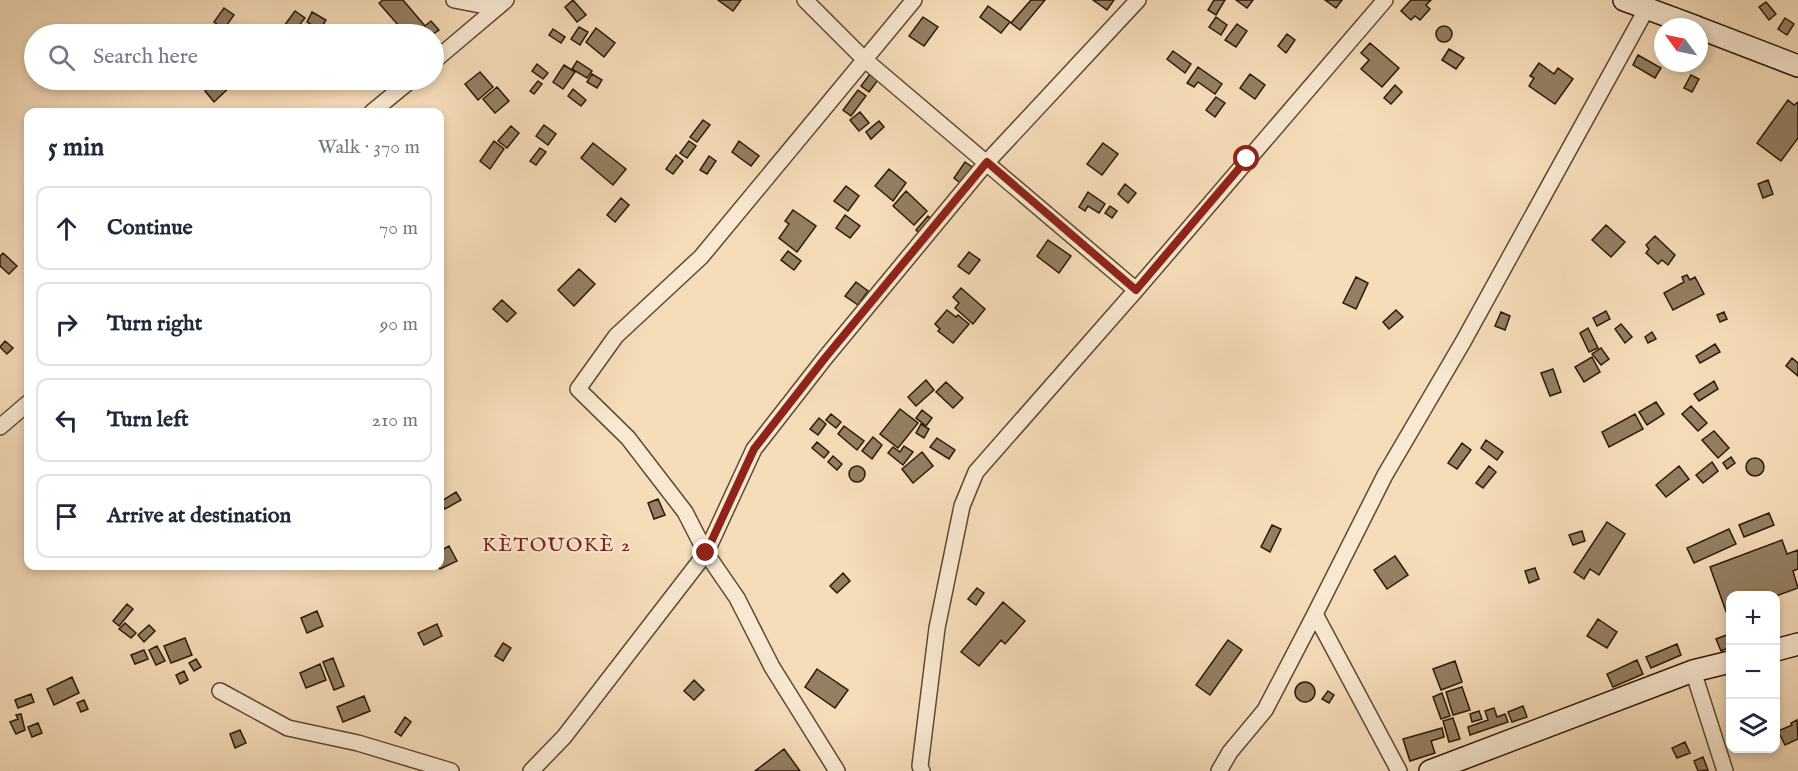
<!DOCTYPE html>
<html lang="en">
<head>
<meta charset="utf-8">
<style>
	body { margin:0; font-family:"IM FELL English",serif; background:#f2f2f3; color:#1f2937 }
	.controls { position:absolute; right:18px; bottom:18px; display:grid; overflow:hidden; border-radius:12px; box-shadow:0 3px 9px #0003 }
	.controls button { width:54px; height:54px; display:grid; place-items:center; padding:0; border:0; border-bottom:2px solid #e0e1e3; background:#fff; color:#1f2937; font:30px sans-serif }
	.compass { position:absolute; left:1654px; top:18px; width:54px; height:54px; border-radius:50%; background:#fff; box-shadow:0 3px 9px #0003; rotate:303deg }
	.stop { position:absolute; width:18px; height:18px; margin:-14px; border:4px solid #8f2418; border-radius:50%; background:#fff }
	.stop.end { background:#8f2418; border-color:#fff; box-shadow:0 2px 6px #0008 }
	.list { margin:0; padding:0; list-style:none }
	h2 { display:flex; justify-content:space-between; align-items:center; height:78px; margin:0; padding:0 24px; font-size:26px }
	h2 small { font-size:20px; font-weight:400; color:#747a83 }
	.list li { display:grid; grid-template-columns:39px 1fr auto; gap:18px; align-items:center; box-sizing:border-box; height:84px; margin:0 12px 12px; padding:0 12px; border:2px solid #e0e1e3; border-radius:12px }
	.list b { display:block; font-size:22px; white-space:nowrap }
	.list em { font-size:20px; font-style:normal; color:#747a83 }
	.icon { flex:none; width:33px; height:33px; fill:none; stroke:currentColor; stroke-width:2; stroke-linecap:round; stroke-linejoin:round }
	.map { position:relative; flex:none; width:1798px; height:771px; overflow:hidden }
	.search { position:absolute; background:#fff; box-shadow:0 3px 9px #0003; left:24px; top:24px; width:420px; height:66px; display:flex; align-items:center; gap:15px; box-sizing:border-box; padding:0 21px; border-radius:33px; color:#747a83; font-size:22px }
	.panel { position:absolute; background:#fff; box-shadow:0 3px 9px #0003; left:24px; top:108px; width:420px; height:462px; border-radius:12px }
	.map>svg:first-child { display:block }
</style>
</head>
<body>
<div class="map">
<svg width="1798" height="771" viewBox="0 0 1798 771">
	<rect width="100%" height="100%" fill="#f6ddba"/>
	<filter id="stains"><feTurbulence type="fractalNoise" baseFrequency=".00333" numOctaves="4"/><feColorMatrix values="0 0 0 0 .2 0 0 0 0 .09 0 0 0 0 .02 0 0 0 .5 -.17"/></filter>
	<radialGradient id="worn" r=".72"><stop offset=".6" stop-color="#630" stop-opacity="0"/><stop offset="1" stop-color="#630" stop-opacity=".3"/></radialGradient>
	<path fill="#947f62" stroke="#2a1903" stroke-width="1.5" d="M383,0h20l22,26 6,-5 8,9 -6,4h-27l-27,-31z
		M573,0l13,15 -9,7 -12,-15z
		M718,0h23l-8,11z
		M1031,0h14l-25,30 -9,-7z
		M1093,0h21l-7,10z
		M1214,0h11l-9,15 -8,-5z
		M1236,0h17l-6,8z
		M1325,0h17l-6,8z
		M1411,0h20l-5,5 4,4 -10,11 -5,-4 -4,4 -10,-9z
		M1766,2l10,12 -7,6 -10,-13z
		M988,6l22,16 -9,11 -21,-16z
		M224,8l10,7 -10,14 -10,-7z
		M295,11l10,7 -11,14 -10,-6z
		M312,12l14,8 -6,10 -13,-8z
		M923,17l15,10 -14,19 -15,-10z
		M1216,17l11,8 -6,10 -12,-8z
		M1785,18l9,6 -7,11 -9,-6z
		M1237,24l10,7 -11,16 -11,-7z
		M1436 34a8 8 0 1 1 16 0a8 8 0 1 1-16 0Z
		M579,27l9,5 -8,13 -9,-6z
		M596,28l19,15 -11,14 -18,-15z
		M553,29l12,8 -4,6 -12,-8z
		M1287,34l8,6 -9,13 -8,-7z
		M1370,43l29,25 -17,19 -21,-18 8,-9 -8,-7z
		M1449,49l15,9 -8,11 -14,-9z
		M1173,51l18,13 -6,9 -18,-14z
		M1638,55l23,13 -6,10 -22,-13z
		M577,61l15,10 -5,7 -15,-9z
		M1539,63l15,11 4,-6 15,11 -18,25 -26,-18 5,-8 -4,-2z
		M537,64l11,9 -5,6 -11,-8z
		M564,65l11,7 -12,17 -10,-7z
		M1198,67l24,17 -7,10 -17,-12 -4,5 -7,-4z
		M480,72l13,15 -15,13 -13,-16z
		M592,74l10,6 -5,8 -10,-6z
		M870,74l8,6 -9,12 -8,-6z
		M1250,74l15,11 -10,14 -15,-11z
		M1691,75l8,4 -7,13 -8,-4z
		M217,80h12l4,4 -19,18 -9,-11z
		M538,81l4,3 -8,10 -4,-3z
		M1395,85l7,7 -11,12 -7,-6z
		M497,87l12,14 -14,12 -12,-14z
		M573,89l13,11 -5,6 -13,-10z
		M858,90l8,6 -15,20 -8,-6z
		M1216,97l9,6 -10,14 -9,-7z
		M1788,100l6,5 4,-3v36l-17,23 -24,-18z
		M860,112l9,11 -10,8 -9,-11z
		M703,120l7,5 -13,17 -7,-5z
		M879,121l5,6 -13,12 -5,-7z
		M544,125l12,9 -8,11 -12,-9z
		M511,126l8,7 -12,15 -9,-7z
		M494,141l10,8 -14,20 -10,-8z
		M689,141l7,5 -9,12 -7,-5z
		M739,141l20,15 -8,10 -19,-14z
		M593,143l33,26 -13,16 -32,-27z
		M1103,143l15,11 -16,21 -15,-11z
		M540,148l6,4 -10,13 -6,-4z
		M676,155l7,6 -10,13 -7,-5z
		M709,156l7,5 -9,13 -7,-4z
		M965,162l10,7 -12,16 -9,-7z
		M889,169l17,14 -13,18 -18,-15z
		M1768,180l5,14 -10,4 -5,-14z
		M1125,184l11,9 -8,10 -10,-9z
		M846,186l13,10 -11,15 -14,-10z
		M906,191l21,20 -13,14 -21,-19z
		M1088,192l17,12 -6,9 -11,-7 -3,5 -6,-4z
		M621,198l8,7 -14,17 -8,-7z
		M1110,206l7,5 -5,7 -7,-5z
		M793,210l23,16 -19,26 -18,-14 10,-14 -4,-3z
		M845,215l15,11 -10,12 -14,-10z
		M928,216l5,5 -12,14 -5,-5z
		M1606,225l19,17 -14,15 -19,-17z
		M1655,236l20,19 -7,10 -6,-5 -4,4 -12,-11 3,-4 -3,-4z
		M1048,240l23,16 -12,17 -22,-17z
		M788,251l13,10 -7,9 -13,-10z
		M969,252l11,8 -11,14 -11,-8z
		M3,253l14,13 -8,8 -9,-8v-10z
		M579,269l16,15 -21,22 -16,-16z
		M1687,275l3,5 5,-3 9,17 -31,16 -9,-17 20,-11 -2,-5z
		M1356,277l12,6 -12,26 -13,-6z
		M856,282l12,9 -10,14 -13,-9z
		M961,288l24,21 -12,15 -18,-16 4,-5 -6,-6z
		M502,300l14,13 -9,9 -14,-13z
		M947,310l9,7 2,-2 11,9 -16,19 -15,-12 2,-2 -5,-5z
		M1396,310l7,7 -14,12 -6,-7z
		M1606,311l4,8 -13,7 -4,-8z
		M1501,312l9,4 -5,14 -10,-4z
		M1724,312l3,7 -7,3 -3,-7z
		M1621,324l11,13 -7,6 -10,-14z
		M1588,328l10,20 -9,4 -9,-19z
		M1652,332l4,7 -8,4 -3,-6z
		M5,341l8,7 -6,6 -7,-7z
		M1715,344l5,8 -20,11 -4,-7z
		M1601,348l8,11 -8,6 -9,-11z
		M1592,357l8,15 -16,10 -9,-15z
		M1792,358l6,5v13l-12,-10z
		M1553,369l8,23 -11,4 -9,-23z
		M926,380l8,10 -18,16 -8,-9z
		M1714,381l4,8 -19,12 -5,-7z
		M946,382l17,16 -10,10 -17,-16z
		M1656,402l8,12 -17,11 -8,-13z
		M1691,406l16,17 -9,8 -16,-17z
		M900,409l18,14 -20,25 -18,-14z
		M922,410l10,8 -6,8 -10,-8z
		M831,414l10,8 -5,6 -10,-8z
		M1635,414l8,15 -34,18 -7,-15z
		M819,418l7,6 -8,11 -8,-6z
		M921,424l8,5 -5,9 -8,-5z
		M844,426l20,15 -7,9 -19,-16z
		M1714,431l15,17 -11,10 -16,-18z
		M873,437l9,8 -10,14 -10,-8z
		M937,438l18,12 -6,9 -19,-12z
		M1486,440l17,12 -6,8 -16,-12z
		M817,442l12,10 -5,6 -12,-10z
		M1462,443l9,7 -14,19 -9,-6z
		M904,446l9,6 -10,13 -15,-12 5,-6 7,5z
		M922,452l11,14 -20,17 -11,-14z
		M833,456l9,8 -5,6 -9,-8z
		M1731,457l4,6 -8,6 -4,-6z
		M1746 467a9 9 0 1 1 18 0a9 9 0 1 1-18 0Z
		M1712,462l6,9 -15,12 -7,-8z
		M1489,466l7,6 -13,16 -7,-5z
		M1679,466l10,13 -23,18 -10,-12z
		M849 474a8 8 0 1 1 16 0a8 8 0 1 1-16 0Z
		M456,492l5,8 -16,9 -5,-7z
		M658,499l7,16 -11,4 -6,-16z
		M1769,513l5,12 -30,12 -5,-12z
		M1607,522l18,12 -26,41 -9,-6 -6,10 -10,-7z
		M1272,525l9,4 -11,23 -9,-5z
		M1729,529l7,15 -42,19 -7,-15z
		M1582,531l3,10 -12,4 -4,-10z
		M1782,540l5,14 11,-4v19l-5,2 5,17 -22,8h-46v17l-3,1 -17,-47z
		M449,546l8,15 -17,8 -2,-3h2v-15z
		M1395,556l13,19 -21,14 -13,-19z
		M1535,568l4,11 -10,4 -4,-12z
		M843,573l7,8 -13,12 -7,-7z
		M977,588l7,5 -8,12 -8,-6z
		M1003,602l22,19 -20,23 -4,-4 -22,26 -18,-14z
		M127,604l6,5 -14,17 -6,-5z
		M317,611l6,15 -16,7 -6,-15z
		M1598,619l19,13 -10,16 -20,-12z
		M125,623l11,10 -5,5 -12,-9z
		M437,624l5,12 -18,9 -6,-12z
		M149,625l6,6 -11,11 -6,-7z
		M1729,634l1,13 -9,4 -5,-12z
		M185,638l7,17 -21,8 -7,-17z
		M1228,640l14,10 -32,45 -14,-10z
		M503,643l8,5 -8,13 -8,-5z
		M1677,644l4,11 -30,13 -5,-11z
		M157,646l8,15 -9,4 -7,-15z
		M144,650l4,9 -13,5 -4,-9z
		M333,658l11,28 -10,4 -11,-28z
		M196,659l5,8 -7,4 -5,-8z
		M1637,660l6,14 -30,13 -6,-13z
		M1455,661l7,21 -21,8 -8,-21z
		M320,664l6,16 -20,8 -6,-15z
		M817,669l31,21 -13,18 -30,-21z
		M184,671l4,9 -8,4 -4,-9z
		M72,677l7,16 -25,12 -7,-16z
		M694,680l10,10 -10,10 -10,-9z
		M1295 692a10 10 0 1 1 20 0a10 10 0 1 1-20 0Z
		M1462,687l8,23 -17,5 -7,-23z
		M1328,691l6,4 -5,8 -7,-4z
		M1442,693l8,23 -9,3 -8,-22z
		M31,694l3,8 -16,6 -3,-8z
		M364,696l6,15 -27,11 -6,-15z
		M84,700l4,9 -7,3 -4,-9z
		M1523,706l4,11 -15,5 -4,-10z
		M1494,708l3,9 8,-3 3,8 -38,13 -2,-8 20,-7 -3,-9z
		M1479,711l3,8 -10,3 -2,-8z
		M21,714l4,16 -9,4 -6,-12 8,-3 -2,-4z
		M405,717l6,5 -10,14 -6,-4z
		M1453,718l7,21 -11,3 -6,-21z
		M1797,720l1,19 -13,6 -7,-14 14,-6 -1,-2z
		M38,723l4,10 -10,4 -4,-10z
		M1442,728l2,9 -13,4 4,12 -25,8 -7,-22z
		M240,730l6,13 -11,5 -5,-14z
		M1685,742l5,11 -13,5 -5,-10z
		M784,749l16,22h-45z
		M1703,757l5,13 -10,1 -4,-10z"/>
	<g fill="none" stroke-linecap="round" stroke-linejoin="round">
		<g stroke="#5d4a31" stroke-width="18">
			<path id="street" d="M454,0l42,8
				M805,0l59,59 272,231
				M434,61l72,-61
				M372,112l39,-32
				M0,427l28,-24
				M1315,614l84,157
				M1693,671l32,100
				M220,691l68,37 70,15 93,28
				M531,771l33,-34 142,-184 48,-104 71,-91 162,-196 151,-162
				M837,771l-65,-104 -35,-69 -31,-45 -21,-41 -57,-74 -50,-49 38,-53 85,-79 213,-257
				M922,771l-2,-5 17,-138 25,-122 14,-34 160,-182 249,-290
				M1219,771l11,-19 35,-42 50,-96 70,-139 78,-133 184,-334"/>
		</g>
		<g stroke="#2a1903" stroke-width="24">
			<path id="secondary" d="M1624,0l73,27
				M1699,28l99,38
				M1776,650l22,-6
				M1430,771l263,-100 37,-9"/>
		</g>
		<use href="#street" stroke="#f9e9d2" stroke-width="15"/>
		<use href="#secondary" stroke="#f9e9d2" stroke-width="21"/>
	</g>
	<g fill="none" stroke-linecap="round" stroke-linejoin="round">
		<path stroke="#8f2418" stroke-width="8" d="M706,553l48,-104 71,-91 162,-196 149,128 111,-131"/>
	</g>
	<g text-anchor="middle" stroke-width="4.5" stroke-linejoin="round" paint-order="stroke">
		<g font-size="20" letter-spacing="1.5" fill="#7a1f14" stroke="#f9e9d2">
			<text x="557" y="551">KÈTOUOKÈ 2</text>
		</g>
	</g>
	<rect width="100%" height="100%" filter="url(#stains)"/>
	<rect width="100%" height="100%" fill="url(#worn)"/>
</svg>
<div class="controls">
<button>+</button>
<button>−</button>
<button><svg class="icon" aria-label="layers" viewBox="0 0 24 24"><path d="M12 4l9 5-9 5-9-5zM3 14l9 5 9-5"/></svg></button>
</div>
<svg class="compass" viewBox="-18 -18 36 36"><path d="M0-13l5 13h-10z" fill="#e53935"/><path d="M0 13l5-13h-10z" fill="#747a83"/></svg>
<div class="stop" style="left:1247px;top:159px"></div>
<div class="stop end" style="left:706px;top:553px"></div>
<div class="search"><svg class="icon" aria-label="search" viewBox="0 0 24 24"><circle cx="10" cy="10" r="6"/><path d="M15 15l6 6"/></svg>Search here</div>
<section class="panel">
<h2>5 min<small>Walk · 370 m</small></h2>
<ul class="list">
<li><svg class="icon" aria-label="ahead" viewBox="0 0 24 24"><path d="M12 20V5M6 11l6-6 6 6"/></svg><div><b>Continue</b></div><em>70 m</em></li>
<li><svg class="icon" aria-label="right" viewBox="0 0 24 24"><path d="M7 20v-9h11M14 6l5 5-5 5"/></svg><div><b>Turn right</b></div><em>90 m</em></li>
<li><svg class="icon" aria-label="left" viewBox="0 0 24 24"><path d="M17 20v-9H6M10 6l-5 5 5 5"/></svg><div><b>Turn left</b></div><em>210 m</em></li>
<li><svg class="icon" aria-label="arrive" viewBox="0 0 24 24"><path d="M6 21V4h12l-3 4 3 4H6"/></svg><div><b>Arrive at destination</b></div></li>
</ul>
</section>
</div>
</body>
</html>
